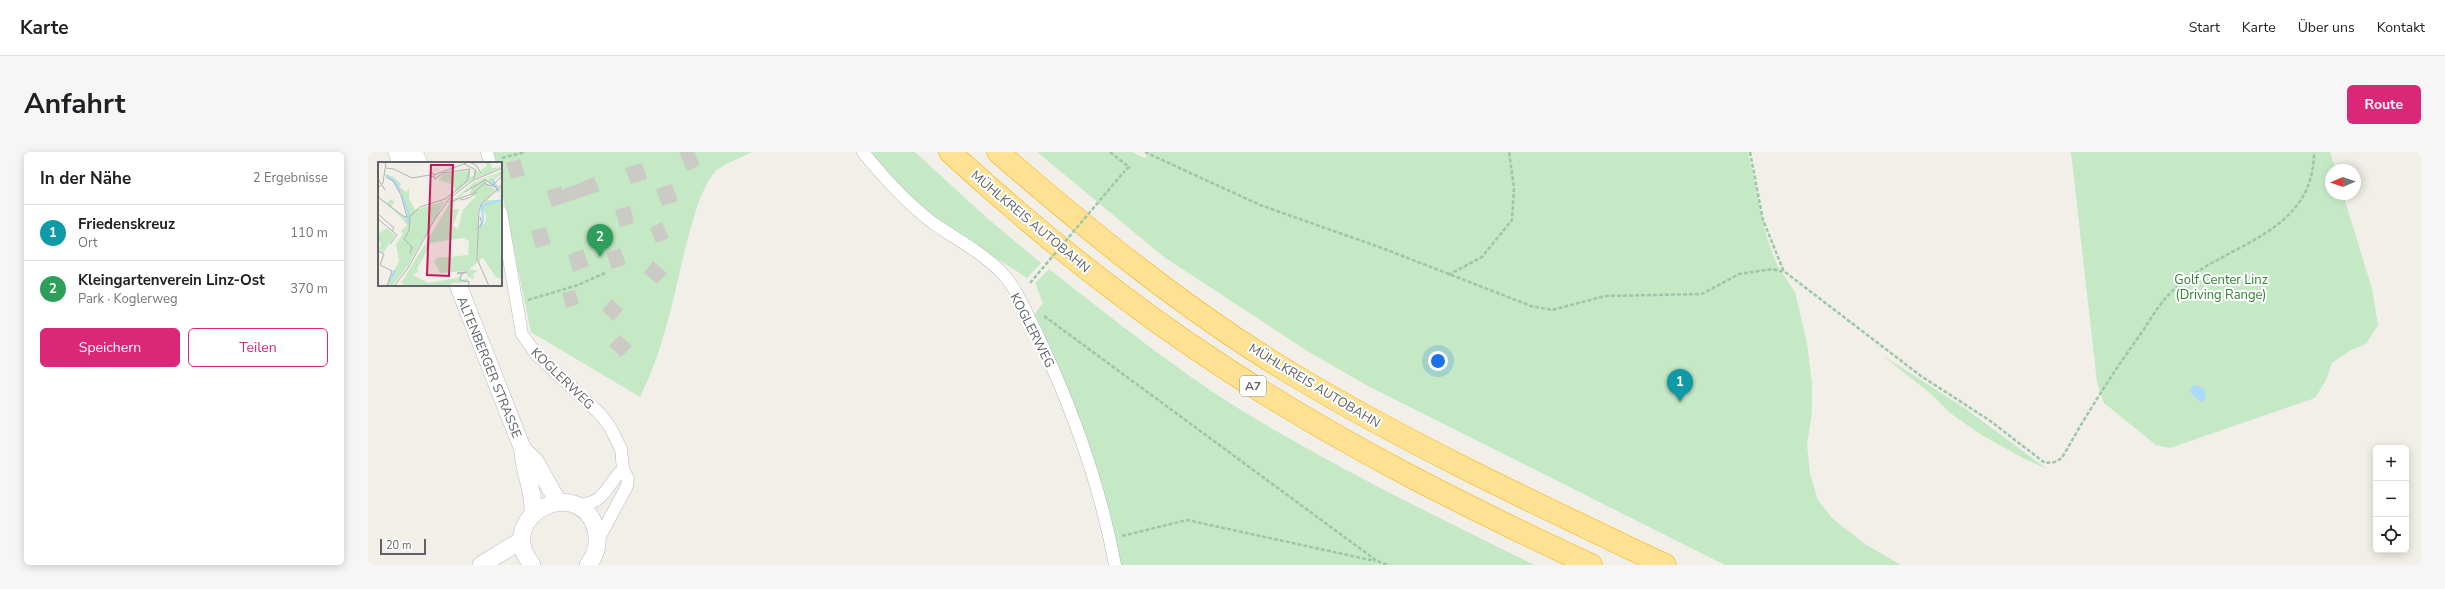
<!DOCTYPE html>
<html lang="de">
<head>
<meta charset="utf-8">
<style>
	body { margin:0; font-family:"Nunito Sans",sans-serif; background:#f6f6f6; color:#202124 }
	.controls { position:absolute; right:12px; bottom:12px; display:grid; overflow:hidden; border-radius:6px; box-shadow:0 2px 10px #0003 }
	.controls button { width:36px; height:36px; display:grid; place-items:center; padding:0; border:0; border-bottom:1px solid #e0e0e0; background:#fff; color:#202124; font:20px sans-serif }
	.compass { position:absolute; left:1957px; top:12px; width:36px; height:36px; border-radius:50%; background:#fff; box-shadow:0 2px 10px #0003; rotate:268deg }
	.scale { position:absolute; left:12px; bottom:10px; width:46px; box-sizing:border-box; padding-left:4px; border:2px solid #5f6368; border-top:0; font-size:11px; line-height:14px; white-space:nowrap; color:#5f6368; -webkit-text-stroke:3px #fff; paint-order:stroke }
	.you { position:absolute; left:1070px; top:209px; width:14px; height:14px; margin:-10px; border:3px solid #fff; border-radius:50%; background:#1a73e8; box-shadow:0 0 0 6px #1a73e833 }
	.badge { display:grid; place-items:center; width:26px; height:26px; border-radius:50%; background:#db2777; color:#fff; font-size:13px; font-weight:700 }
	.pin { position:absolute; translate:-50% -33px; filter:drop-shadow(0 1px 2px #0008) }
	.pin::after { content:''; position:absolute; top:21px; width:14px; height:12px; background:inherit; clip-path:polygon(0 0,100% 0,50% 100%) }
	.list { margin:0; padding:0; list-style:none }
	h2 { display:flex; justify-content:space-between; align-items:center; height:52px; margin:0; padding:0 16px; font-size:17px }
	h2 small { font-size:13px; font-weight:400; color:#757577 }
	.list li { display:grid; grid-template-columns:26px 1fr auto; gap:12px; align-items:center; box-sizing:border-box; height:56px; padding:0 16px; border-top:1px solid #e0e0e0 }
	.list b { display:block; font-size:15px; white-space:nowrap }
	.list p { margin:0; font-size:13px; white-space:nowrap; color:#757577 }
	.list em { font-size:13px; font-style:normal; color:#757577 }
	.actions { display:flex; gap:8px; padding:12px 16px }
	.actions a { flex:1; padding:9px 0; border:1px solid #db2777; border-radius:6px; text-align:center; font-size:14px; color:#db2777 }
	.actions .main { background:#db2777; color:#fff }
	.icon { flex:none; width:22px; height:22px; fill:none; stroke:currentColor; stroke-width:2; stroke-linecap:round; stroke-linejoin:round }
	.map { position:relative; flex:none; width:2053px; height:413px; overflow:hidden; border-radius:6px }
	header { display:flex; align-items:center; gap:24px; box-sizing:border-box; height:56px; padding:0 20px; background:#fff; border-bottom:1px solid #e0e0e0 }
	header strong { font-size:19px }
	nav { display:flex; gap:22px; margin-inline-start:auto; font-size:14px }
	.intro { display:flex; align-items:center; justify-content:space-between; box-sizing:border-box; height:96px; padding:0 24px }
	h1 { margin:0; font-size:28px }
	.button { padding:10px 18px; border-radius:6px; background:#db2777; color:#fff; font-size:14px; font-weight:700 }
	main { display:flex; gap:24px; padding:0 24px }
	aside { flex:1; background:#fff; border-radius:6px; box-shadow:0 2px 10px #0003 }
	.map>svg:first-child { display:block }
</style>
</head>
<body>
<header>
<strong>Karte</strong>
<nav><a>Start</a><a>Karte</a><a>Über uns</a><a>Kontakt</a></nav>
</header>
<div class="intro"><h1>Anfahrt</h1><a class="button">Route</a></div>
<main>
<aside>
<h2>In der Nähe<small>2 Ergebnisse</small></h2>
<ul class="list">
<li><span class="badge" style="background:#0f9aa8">1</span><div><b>Friedenskreuz</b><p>Ort</p></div><em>110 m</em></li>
<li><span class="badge" style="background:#2e9e5b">2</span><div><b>Kleingartenverein Linz-Ost</b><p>Park · Koglerweg</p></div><em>370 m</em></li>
</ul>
<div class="actions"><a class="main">Speichern</a><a>Teilen</a></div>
</aside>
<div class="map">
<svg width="2053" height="413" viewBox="0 0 2053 413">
	<rect width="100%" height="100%" fill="#f1efe8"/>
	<path fill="#c5e8c5" d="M125,0h259c-9,5 -31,13 -37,20 -16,17 -26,63 -32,86 -11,47 -21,96 -43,139l-109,-65 -30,-145v-24h-5z
		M503,0h44l73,67 53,44 -14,15c-30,-20 -63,-38 -92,-60 -25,-18 -45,-42 -64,-66z
		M669,0h95l13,6 5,-6h598l18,83 11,30 18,27 12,51 5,41v27l-5,34 3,29 8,26 14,18 33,26 36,21h-176l-357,-179 -59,-34 -145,-95z
		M1703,0h259l6,18h-5v24h12l29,95 6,36 -12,19 -15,6 -19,13 -6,17 -11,18 -145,50 -14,-3 -52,-42 -7,-21z
		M681,117c68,53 136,108 210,152 90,53 183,99 276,144h-416l-86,-249 10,-13 -8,-20z
		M1514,203l84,54 81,60 -24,-11 -43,-24 -30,-21 -19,-19z"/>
	<path fill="#aadaff" d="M1825,233l11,3 2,12 -5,2 -9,-8 -2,-5z"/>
	<path fill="#cccac5" d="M311,0h15l6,13 -13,6z
		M152,7l5,16 -14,4 -5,-16z
		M274,11l5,16 -16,5 -6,-16z
		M226,25l6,14 -48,16 -6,-16 15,-5 1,4z
		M304,32l6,17 -16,5 -6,-17z
		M262,54l4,17 -14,4 -5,-17z
		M294,70l7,16 -13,5 -6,-15z
		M178,75l5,17 -15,4 -5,-17z
		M252,96l6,16 -14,5 -6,-16z
		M215,97l6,17 -16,6 -5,-17z
		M285,109l14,12 -10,11 -13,-11z
		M207,138l4,14 -13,4 -4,-15z
		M244,147l11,11 -10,11 -11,-11z
		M252,183l12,11 -11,11 -12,-11z"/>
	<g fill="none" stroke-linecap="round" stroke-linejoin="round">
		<g stroke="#b5b8bc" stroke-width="13">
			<path id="street" d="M119,0l3,11
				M495,0c20,25 44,51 70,71 23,16 50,30 69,50 16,17 25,42 36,63 35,74 62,148 77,229
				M133,60l21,122 14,20 64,60 10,13 11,22 2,20 5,10 -1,7 -30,56
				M207,353c31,0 30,-19 48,-36"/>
		</g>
		<g stroke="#b6babf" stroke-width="18">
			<path id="secondary" d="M29,0l4,11
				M46,0l5,11
				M90,133l65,165c0,21 12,42 10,64
				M155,298l12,11 23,41
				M113,413l41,-25
				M164,413c-40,-49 49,-93 64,-35 3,13 0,25 -8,35"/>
		</g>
		<g stroke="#f9ab00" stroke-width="23">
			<path id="highway" d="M582,0c85,78 175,151 272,214 117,77 242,140 369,199
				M630,0c92,80 189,159 294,222 120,72 247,131 373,191"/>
		</g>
		<path stroke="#9cc7a9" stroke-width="2.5" stroke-dasharray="4 2" stroke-linecap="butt" d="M742,0l19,15 -6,6
			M777,0l115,53 122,43 149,58 21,4 53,-14 97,-2 37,-20 33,-5 13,3 136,104 68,44 56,43 10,-1 7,-4c24,-43 49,-83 78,-123 8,-12 15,-24 24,-35 46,-56 150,-58 150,-148
			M1382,0l13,68 21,52
			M134,6l23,-6
			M1080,123l34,-18 30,-37 2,-32 -5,-36
			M160,148l50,-15 27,-12
			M676,164l333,245 11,4
			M754,384l65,-16 188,41"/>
		<use href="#street" stroke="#fff" stroke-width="12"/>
		<use href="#secondary" stroke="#fff" stroke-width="17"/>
		<use href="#highway" stroke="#fde293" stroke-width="22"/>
		<path stroke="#9cc7a9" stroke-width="2.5" stroke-dasharray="4 2" stroke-linecap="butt" d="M662,131l93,-110"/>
	</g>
	<g text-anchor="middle" stroke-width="4" stroke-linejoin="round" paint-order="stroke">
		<rect fill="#fff" stroke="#8f9295" stroke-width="1" x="872" y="224" width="26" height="20" rx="3"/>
		<g font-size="12" font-weight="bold" fill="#5f6368">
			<text x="885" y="238">A7</text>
		</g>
		<g font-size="13" fill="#5f6368" stroke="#fff">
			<text transform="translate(663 69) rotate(40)" y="5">MÜHLKREIS AUTOBAHN</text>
			<text transform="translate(665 178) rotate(63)" y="5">KOGLERWEG</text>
			<text transform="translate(122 215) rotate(68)" y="5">ALTENBERGER STRASSE</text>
			<text transform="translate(195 226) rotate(44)" y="5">KOGLERWEG</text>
			<text transform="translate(947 233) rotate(31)" y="5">MÜHLKREIS AUTOBAHN</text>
		</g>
		<g font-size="13" fill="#348238" stroke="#fff">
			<text x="1853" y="132">Golf Center Linz<tspan x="1853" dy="15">(Driving Range)</tspan></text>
		</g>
	</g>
	<g transform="translate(10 10)">
		<rect width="124" height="124" fill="#f1efe8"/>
		<path d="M107,0h5l2,6 10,-1 -32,14 -25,20 -38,66 -15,19h-5l12,-25 -3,-17 7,-10 -2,-3 6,-6 -7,-9 -22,-19 9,6 4,-4 4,3 -4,4 13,11h4v-4l-11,-28 -12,-11 9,3 7,7 -2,3 7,5 3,-3v10l6,11 30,-9 11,-11 -5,-6 -12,-4 4,-6 26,-4 2,8 3,-3 -1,-5 9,3 -1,-3 6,-4zM124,9v3l-8,5 2,6h6l-5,4 -12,-9 15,-6 -16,5 3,5 9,6 -18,17 -1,56 -8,6 9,2 -5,2 1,6 -6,-2 -2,-6 -26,2 -6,-11 3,-4 31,-3 1,-14 -6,-3 -32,5 -14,26 2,2 -6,4 15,8 29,-5 4,-4 -1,6 7,-2 3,4 -17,1 -6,3h-41l-5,-3 49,-80 23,-20zM92,25l2,3 -3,3 7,3 -13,14 -5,19 -5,-3 6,-17h-6v-5zM122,33h2v84l-6,-2 -13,-19 -3,1v4l-2,-2 -1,-32 8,-6 1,-5 -1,-6 -6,-2v-2l8,-8h14zM7,65l-4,7 5,-6 9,7 -12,18 -4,-3 2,-7 -3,-2v-6z" fill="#c5e8c5" fill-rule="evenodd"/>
		<path fill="none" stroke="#aadaff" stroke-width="2" d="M8,13l10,8 4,9M114,17l7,13M24,34l6,16v12M102,66l3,-8 -1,-15 20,-5M11,120l6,-12"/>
		<path fill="none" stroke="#b3b3b1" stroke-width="1" d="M86,2l12,6 -3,9M8,6l8,1 18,9 18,-3M56,13l35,-13 7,3 5,8M56,14l-3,1 -1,-3 3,-1 2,6M0,17l7,11M57,17l8,-6 27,-4M106,17l9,6 9,-9M107,22l11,3 1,3M0,26l5,-5 3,-21M87,30l20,-12M0,35l25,19 4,1 -6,-22 -8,-14 -7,-4M82,38l9,-2 8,-6M71,40l23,-8 14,-12M0,52l16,14 -2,3M0,57l19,16 -7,9M98,67l6,-5 -2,-7M0,89l6,3 -4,11 12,6 -5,15M32,92l2,-7 -8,-8 5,-8 1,-15 10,-9 25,-8 22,-18 3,-12M84,112l5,-2 -10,1 5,1 -2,6 9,2v4M16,124l14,-18 27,-49 14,-20 23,-18 30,-13M111,124l-12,-27 2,-50 3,-6 20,-17"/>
		<path fill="#c2185b" fill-opacity="0.15" stroke="#c2185b" stroke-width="2" d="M53,3h22l-4,111 -22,-1z"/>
		<rect width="124" height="124" fill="none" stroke="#5f6368" stroke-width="2"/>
	</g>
</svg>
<div class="controls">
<button>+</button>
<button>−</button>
<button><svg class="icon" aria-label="locate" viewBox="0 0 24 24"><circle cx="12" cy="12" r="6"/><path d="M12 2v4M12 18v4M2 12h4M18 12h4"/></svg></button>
</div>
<svg class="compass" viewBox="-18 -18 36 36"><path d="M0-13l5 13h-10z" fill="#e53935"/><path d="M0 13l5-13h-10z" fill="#757577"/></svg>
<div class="scale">20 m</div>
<div class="you"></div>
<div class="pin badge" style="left:1312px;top:250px;background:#0f9aa8">1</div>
<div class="pin badge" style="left:232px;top:105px;background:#2e9e5b">2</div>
</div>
</main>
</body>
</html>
